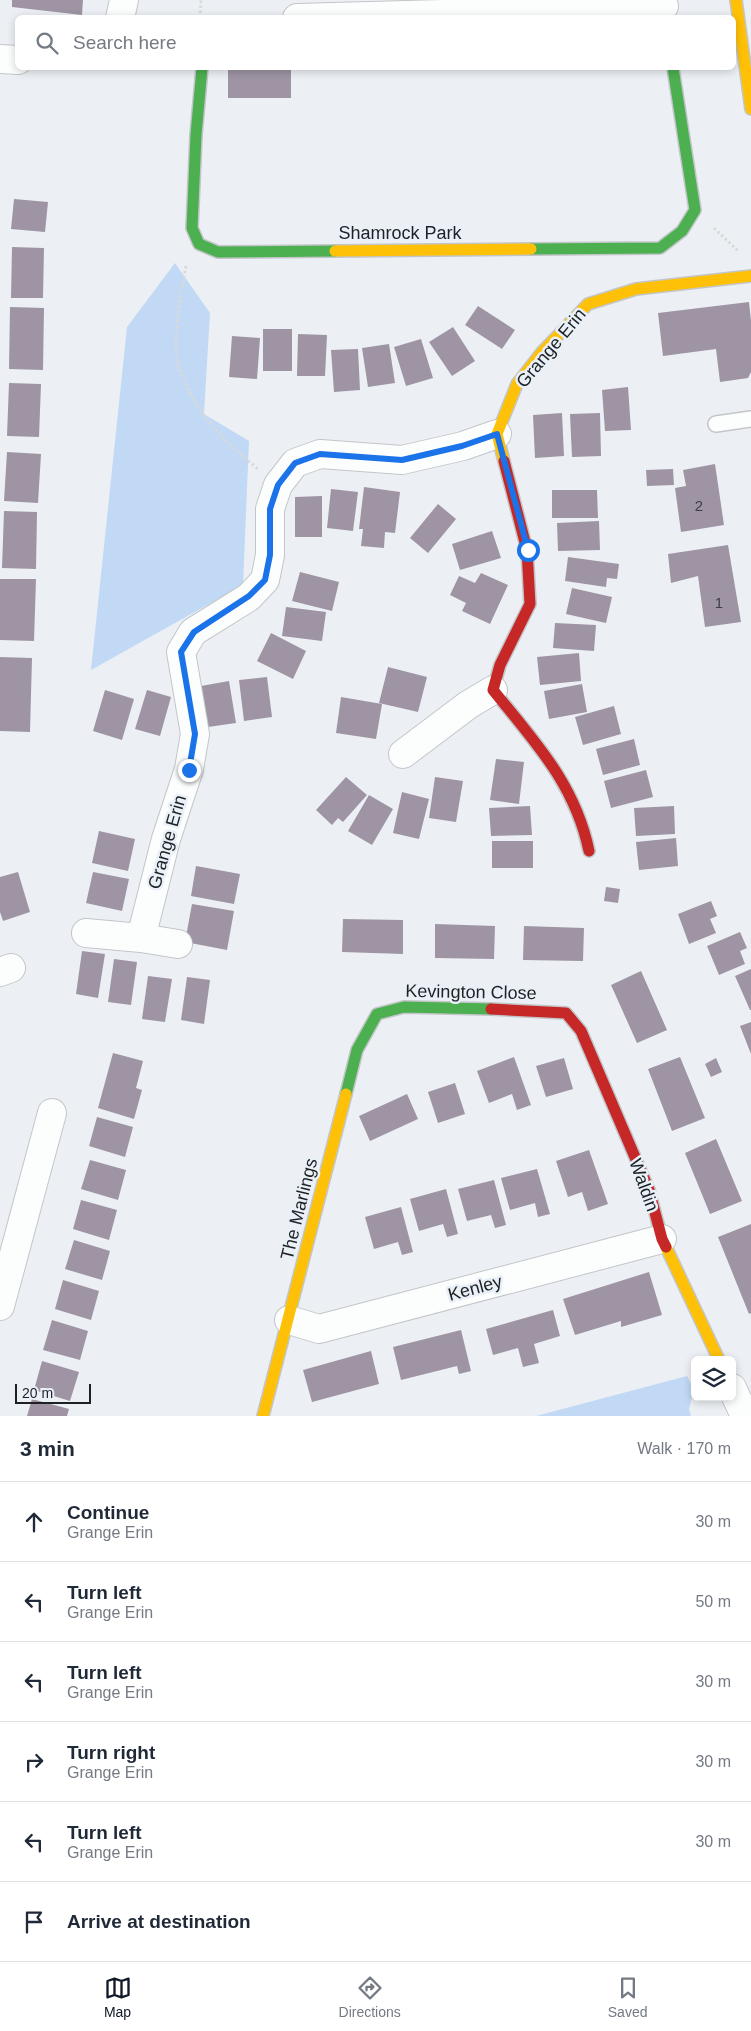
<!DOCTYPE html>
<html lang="en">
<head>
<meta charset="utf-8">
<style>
	body { margin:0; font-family:Arial,sans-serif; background:#f2f2f3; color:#1f2937 }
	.controls { position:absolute; right:15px; bottom:15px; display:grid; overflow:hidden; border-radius:8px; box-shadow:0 2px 8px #0003 }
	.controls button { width:45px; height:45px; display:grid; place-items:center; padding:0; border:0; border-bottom:1px solid #e0e1e3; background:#fff; color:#1f2937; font:25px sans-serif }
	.scale { position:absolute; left:15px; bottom:12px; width:76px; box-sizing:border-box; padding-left:5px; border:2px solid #1e2123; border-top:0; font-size:14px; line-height:18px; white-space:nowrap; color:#1e2123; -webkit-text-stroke:4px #e9f0f8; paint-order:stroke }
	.stop { position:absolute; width:15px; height:15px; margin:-11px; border:4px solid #1a73e8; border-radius:50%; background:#fff }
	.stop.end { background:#1a73e8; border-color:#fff; box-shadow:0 1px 5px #0008 }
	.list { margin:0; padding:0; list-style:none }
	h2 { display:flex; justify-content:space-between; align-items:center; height:65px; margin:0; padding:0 20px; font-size:21px }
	h2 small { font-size:16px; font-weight:400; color:#747a83 }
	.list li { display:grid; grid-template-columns:32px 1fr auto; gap:15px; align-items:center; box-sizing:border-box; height:80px; padding:0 20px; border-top:1px solid #e0e1e3 }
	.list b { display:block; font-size:19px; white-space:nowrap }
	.list p { margin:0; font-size:16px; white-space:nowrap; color:#747a83 }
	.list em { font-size:16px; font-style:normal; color:#747a83 }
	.icon { flex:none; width:28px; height:28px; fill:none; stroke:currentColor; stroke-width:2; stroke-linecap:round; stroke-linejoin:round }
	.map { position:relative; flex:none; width:751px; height:1416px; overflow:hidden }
	.search { position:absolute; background:#fff; box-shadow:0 2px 8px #0003; left:15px; right:15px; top:15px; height:55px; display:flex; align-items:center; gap:12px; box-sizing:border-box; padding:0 18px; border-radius:8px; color:#747a83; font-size:19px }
	.sheet { height:545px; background:#fff }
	nav { display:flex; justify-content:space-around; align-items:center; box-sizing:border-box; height:70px; border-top:1px solid #e0e1e3; background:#fff; font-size:14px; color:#747a83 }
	nav a { display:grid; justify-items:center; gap:2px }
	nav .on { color:#111827 }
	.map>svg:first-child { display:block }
</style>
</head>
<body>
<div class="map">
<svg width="751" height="1416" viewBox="0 0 751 1416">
	<rect width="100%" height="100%" fill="#ecf0f4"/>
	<path fill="#c1d9f4" d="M175,263l35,50 -6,101 45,27 -6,144 -152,85 36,-343z
		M687,1376l7,14 -5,19 2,7h-155z"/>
	<path fill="#9e94a4" d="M12,0h71l-1,15 -70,-8z
		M228,68h63v30h-63z
		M14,199l34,3 -3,30 -34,-3z
		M12,247l32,1 -1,50h-32z
		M749,302l2,19v51l-3,6 -28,4 -4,-33 -53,7 -5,-43z
		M478,306l37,24 -13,19 -37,-24z
		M10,307l34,1 -1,62 -34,-1z
		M453,327l22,34 -23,15 -23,-34z
		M263,329h29v42h-29z
		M298,334l29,1 -2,41h-28z
		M232,336l28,2 -3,41 -28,-2z
		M421,339l12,39 -27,8 -12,-39z
		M389,344l6,39 -27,4 -6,-39z
		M358,349l2,41 -26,2 -3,-42z
		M9,383l32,1 -2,53 -32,-1z
		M628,387l3,43 -26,1 -3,-41z
		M562,413l2,43 -29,2 -2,-43z
		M600,413l1,43 -29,1 -2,-43z
		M7,452l34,2 -3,49 -34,-2z
		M715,464l9,61 -43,7 -6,-44 11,-2 -3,-16z
		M673,469l1,16 -27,1 -1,-16z
		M364,487l36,5 -5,41 -10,-1 -1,16 -23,-2 2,-17h-4z
		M331,489l27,3 -5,39 -26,-3z
		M552,490h45l1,28h-46z
		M322,496v41h-27v-40z
		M438,504l18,15 -28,34 -18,-15z
		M4,511l33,1 -1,57 -34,-1z
		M599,521l1,29 -42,1 -1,-28z
		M492,531l9,27 -41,12 -8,-26z
		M728,545l13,77 -36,5 -7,-51 -27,7 -3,-29z
		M568,557l51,7 -2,15 -10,-1 -1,9 -41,-6z
		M300,572l39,10 -7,29 -40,-10z
		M481,573l27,12 -18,39 -28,-13 4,-8 -16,-8 9,-19 16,7z
		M0,579h36l-2,62 -34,-1z
		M572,588l40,9 -6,26 -40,-9z
		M286,607l40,5 -4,29 -40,-5z
		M555,623l41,2 -2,26 -41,-3z
		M271,633l35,18 -13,28 -36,-18z
		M579,653l2,28 -41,4 -3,-28z
		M0,657l32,1 -2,74 -30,-1z
		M388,667l39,10 -9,35 -39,-9z
		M267,677l5,40 -28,4 -5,-41z
		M229,681l7,42 -28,4 -7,-41z
		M582,684l5,28 -38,7 -5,-28z
		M105,690l29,9 -12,41 -29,-9z
		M147,690l24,7 -11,39 -25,-7z
		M341,697l41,7 -6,35 -40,-6z
		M614,706l7,28 -38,11 -8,-28z
		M634,739l6,26 -37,10 -7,-26z
		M496,759l28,3 -5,42 -29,-4z
		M646,770l7,27 -42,11 -7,-27z
		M346,777l21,18 -24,27 -5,-4 -6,7 -16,-15z
		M435,777l28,4 -7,41 -27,-4z
		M402,792l27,7 -10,40 -26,-6z
		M369,795l24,14 -21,36 -24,-14z
		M530,806l2,29 -41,1 -2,-28z
		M674,806l1,28 -39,2 -2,-28z
		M99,831l36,8 -7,32 -36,-8z
		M676,838l2,28 -39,4 -3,-28z
		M492,841h41v27h-41z
		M196,866l44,8 -6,30 -43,-8z
		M18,872l12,40 -27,9 -3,-9v-35z
		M93,872l36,7 -7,32 -36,-8z
		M606,887l14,2 -2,14 -14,-2z
		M711,901l6,15 -7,3 6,14 -27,11 -11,-30z
		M192,904l42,7 -7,39 -42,-8z
		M343,919l60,1v34l-61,-2z
		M435,924l60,2 -1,33 -59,-1z
		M524,926l60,2 -1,33 -60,-1z
		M740,932l7,16 -7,3 5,13 -26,11 -12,-29z
		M82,951l23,3 -7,44 -22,-4z
		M114,959l23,3 -6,43 -23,-3z
		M751,969v41h-1l-15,-34z
		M641,971l26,59 -30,13 -26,-58z
		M148,976l24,3 -7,43 -23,-3z
		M187,977l23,3 -6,44 -23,-4z
		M751,1022v32l-11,-28z
		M113,1053l30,8 -7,27 6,2 -8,29 -36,-11z
		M514,1057l17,48 -14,5 -5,-16 -23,9 -12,-32z
		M680,1057l25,61 -33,13 -24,-62z
		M564,1058l9,31 -27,8 -10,-31z
		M716,1058l6,14 -11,5 -6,-13z
		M455,1083l10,31 -27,9 -10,-31z
		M407,1094l11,25 -48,22 -11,-25z
		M97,1117l36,10 -8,30 -36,-11z
		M716,1139l26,62 -32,13 -25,-61z
		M589,1150l19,54 -20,7 -6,-19 -14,5 -12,-36z
		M90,1160l36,10 -8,30 -37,-11z
		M537,1169l13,45 -12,3 -3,-14 -25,7 -9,-32z
		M494,1180l12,45 -11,3 -4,-13 -24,6 -9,-32z
		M446,1189l12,45 -11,3 -4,-13 -24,7 -9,-32z
		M81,1200l36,10 -8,30 -36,-11z
		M401,1207l12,45 -11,3 -4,-13 -24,7 -9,-32z
		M751,1224v89l-2,1 -31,-77z
		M74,1240l36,11 -8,29 -37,-11z
		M649,1272l13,43 -41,12v-6l-46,14 -12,-36z
		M63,1280l36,11 -8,29 -36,-11z
		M553,1310l7,26 -26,8 5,19 -16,4 -5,-19 -25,7 -7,-26z
		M52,1320l36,11 -8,29 -37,-10z
		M461,1330l10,41 -12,3 -2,-8 -56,14 -8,-33z
		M371,1351l8,33 -67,18 -9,-32z
		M42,1361l37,11 -9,29 -36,-11z
		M32,1399l37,10 -2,7h-40z"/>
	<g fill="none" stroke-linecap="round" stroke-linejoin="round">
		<g stroke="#c3c6c9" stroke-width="18">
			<path id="lane" d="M716,424l35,-5"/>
		</g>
		<g stroke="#c3c6c9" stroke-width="30">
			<path id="street" d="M120,18l4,-18
				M297,18l327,-9 40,-3
				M0,59l18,1
				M403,754l65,-49 25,-15
				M86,933l55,5 37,6
				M141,938l25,-99 23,-70 6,-35 -14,-82 12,-20 56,-35 16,-17 5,-25v-46l8,-24 17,-22 25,-9 82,6 61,-14 34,-12
				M0,972l11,-4
				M0,1306l52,-193
				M289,1320l30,9 343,-90
				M732,1388l13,28"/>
		</g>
		<g stroke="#c3c6c9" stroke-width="14">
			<path id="fast" d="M202,68l-6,67 -4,93 7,16 19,8 117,-1
				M531,249l129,-1 22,-17 13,-21 -22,-142
				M346,1094l11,-44 20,-36 27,-7 87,2"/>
		</g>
		<g stroke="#c3c6c9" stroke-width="14">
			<path id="slow" d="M736,0l15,109
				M335,251l196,-2
				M504,461l-7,-27 20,-50 25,-32 46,-48 48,-15 115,-13
				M666,1247l53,113
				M263,1416l83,-322"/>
		</g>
		<g stroke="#c3c6c9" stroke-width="14">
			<path id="jam" d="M504,461l23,89 3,54 -30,61 -7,25c42,52 82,94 96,161
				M491,1009l75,4 15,18 68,159 13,49 4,8"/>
		</g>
		<path stroke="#d8d9da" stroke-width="3" stroke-dasharray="2.5 2.5" stroke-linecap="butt" d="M200,18l1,-18
			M714,228l24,23
			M186,266c-6,31 -12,63 -9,95 1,6 4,12 7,18 13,37 44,65 74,90"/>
		<use href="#lane" stroke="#fcfdfd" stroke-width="15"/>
		<use href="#street" stroke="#fcfdfd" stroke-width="28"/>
		<use href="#fast" stroke="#4caf50" stroke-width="11"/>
		<use href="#slow" stroke="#ffc107" stroke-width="11"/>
		<use href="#jam" stroke="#c62828" stroke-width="11"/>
	</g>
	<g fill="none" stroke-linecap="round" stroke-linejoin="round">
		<path stroke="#1a73e8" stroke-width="6" d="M189,770l6,-36 -14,-82 13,-20 55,-36 16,-16 5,-25v-46l8,-24 17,-22 25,-9 82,6 60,-14 35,-12 31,116"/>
	</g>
	<g text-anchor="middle" stroke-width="5" stroke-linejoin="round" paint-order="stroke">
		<g font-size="15" fill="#3e3e43">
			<text x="699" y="511">2</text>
			<text x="719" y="608">1</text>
		</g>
		<g font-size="18" fill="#1e2123" stroke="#e9f0f8">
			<text x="400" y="239">Shamrock Park</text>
			<text transform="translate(551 348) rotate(-50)" y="6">Grange Erin</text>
			<text transform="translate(167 842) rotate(-74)" y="6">Grange Erin</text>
			<text transform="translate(471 992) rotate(1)" y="6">Kevington Close</text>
			<text transform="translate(644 1185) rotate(70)" y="6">Waldin</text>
			<text transform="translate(299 1209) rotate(-76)" y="6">The Marlings</text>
			<text transform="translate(475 1288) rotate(-15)" y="6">Kenley</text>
		</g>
	</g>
</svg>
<div class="controls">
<button><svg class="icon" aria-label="layers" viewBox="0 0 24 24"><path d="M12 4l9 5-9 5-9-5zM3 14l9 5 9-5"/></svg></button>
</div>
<div class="scale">20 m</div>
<div class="stop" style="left:528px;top:550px"></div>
<div class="stop end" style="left:189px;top:770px"></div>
<div class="search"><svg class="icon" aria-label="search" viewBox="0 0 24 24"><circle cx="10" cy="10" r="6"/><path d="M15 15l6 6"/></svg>Search here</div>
</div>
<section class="sheet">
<h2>3 min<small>Walk · 170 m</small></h2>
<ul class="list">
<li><svg class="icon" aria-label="ahead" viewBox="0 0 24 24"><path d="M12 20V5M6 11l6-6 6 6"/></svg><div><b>Continue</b><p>Grange Erin</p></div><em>30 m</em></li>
<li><svg class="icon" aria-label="left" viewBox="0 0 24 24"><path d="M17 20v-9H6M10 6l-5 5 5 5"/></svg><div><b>Turn left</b><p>Grange Erin</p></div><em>50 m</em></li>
<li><svg class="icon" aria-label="left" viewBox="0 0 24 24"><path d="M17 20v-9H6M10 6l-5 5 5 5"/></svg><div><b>Turn left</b><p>Grange Erin</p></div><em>30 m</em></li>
<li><svg class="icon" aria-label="right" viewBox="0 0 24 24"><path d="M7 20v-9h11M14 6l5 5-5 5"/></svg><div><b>Turn right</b><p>Grange Erin</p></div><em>30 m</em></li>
<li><svg class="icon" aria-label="left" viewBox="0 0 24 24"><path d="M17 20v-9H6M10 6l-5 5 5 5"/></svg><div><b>Turn left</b><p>Grange Erin</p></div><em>30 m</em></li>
<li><svg class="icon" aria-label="arrive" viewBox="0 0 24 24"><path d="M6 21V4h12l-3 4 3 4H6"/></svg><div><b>Arrive at destination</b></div></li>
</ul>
</section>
<nav>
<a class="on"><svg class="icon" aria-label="map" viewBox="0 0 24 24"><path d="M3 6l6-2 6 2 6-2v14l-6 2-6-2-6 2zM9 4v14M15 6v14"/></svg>Map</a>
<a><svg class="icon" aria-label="directions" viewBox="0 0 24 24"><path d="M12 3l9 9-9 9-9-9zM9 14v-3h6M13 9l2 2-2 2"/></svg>Directions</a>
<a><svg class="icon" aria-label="saved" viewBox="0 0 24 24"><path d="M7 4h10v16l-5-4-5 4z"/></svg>Saved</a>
</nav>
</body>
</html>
